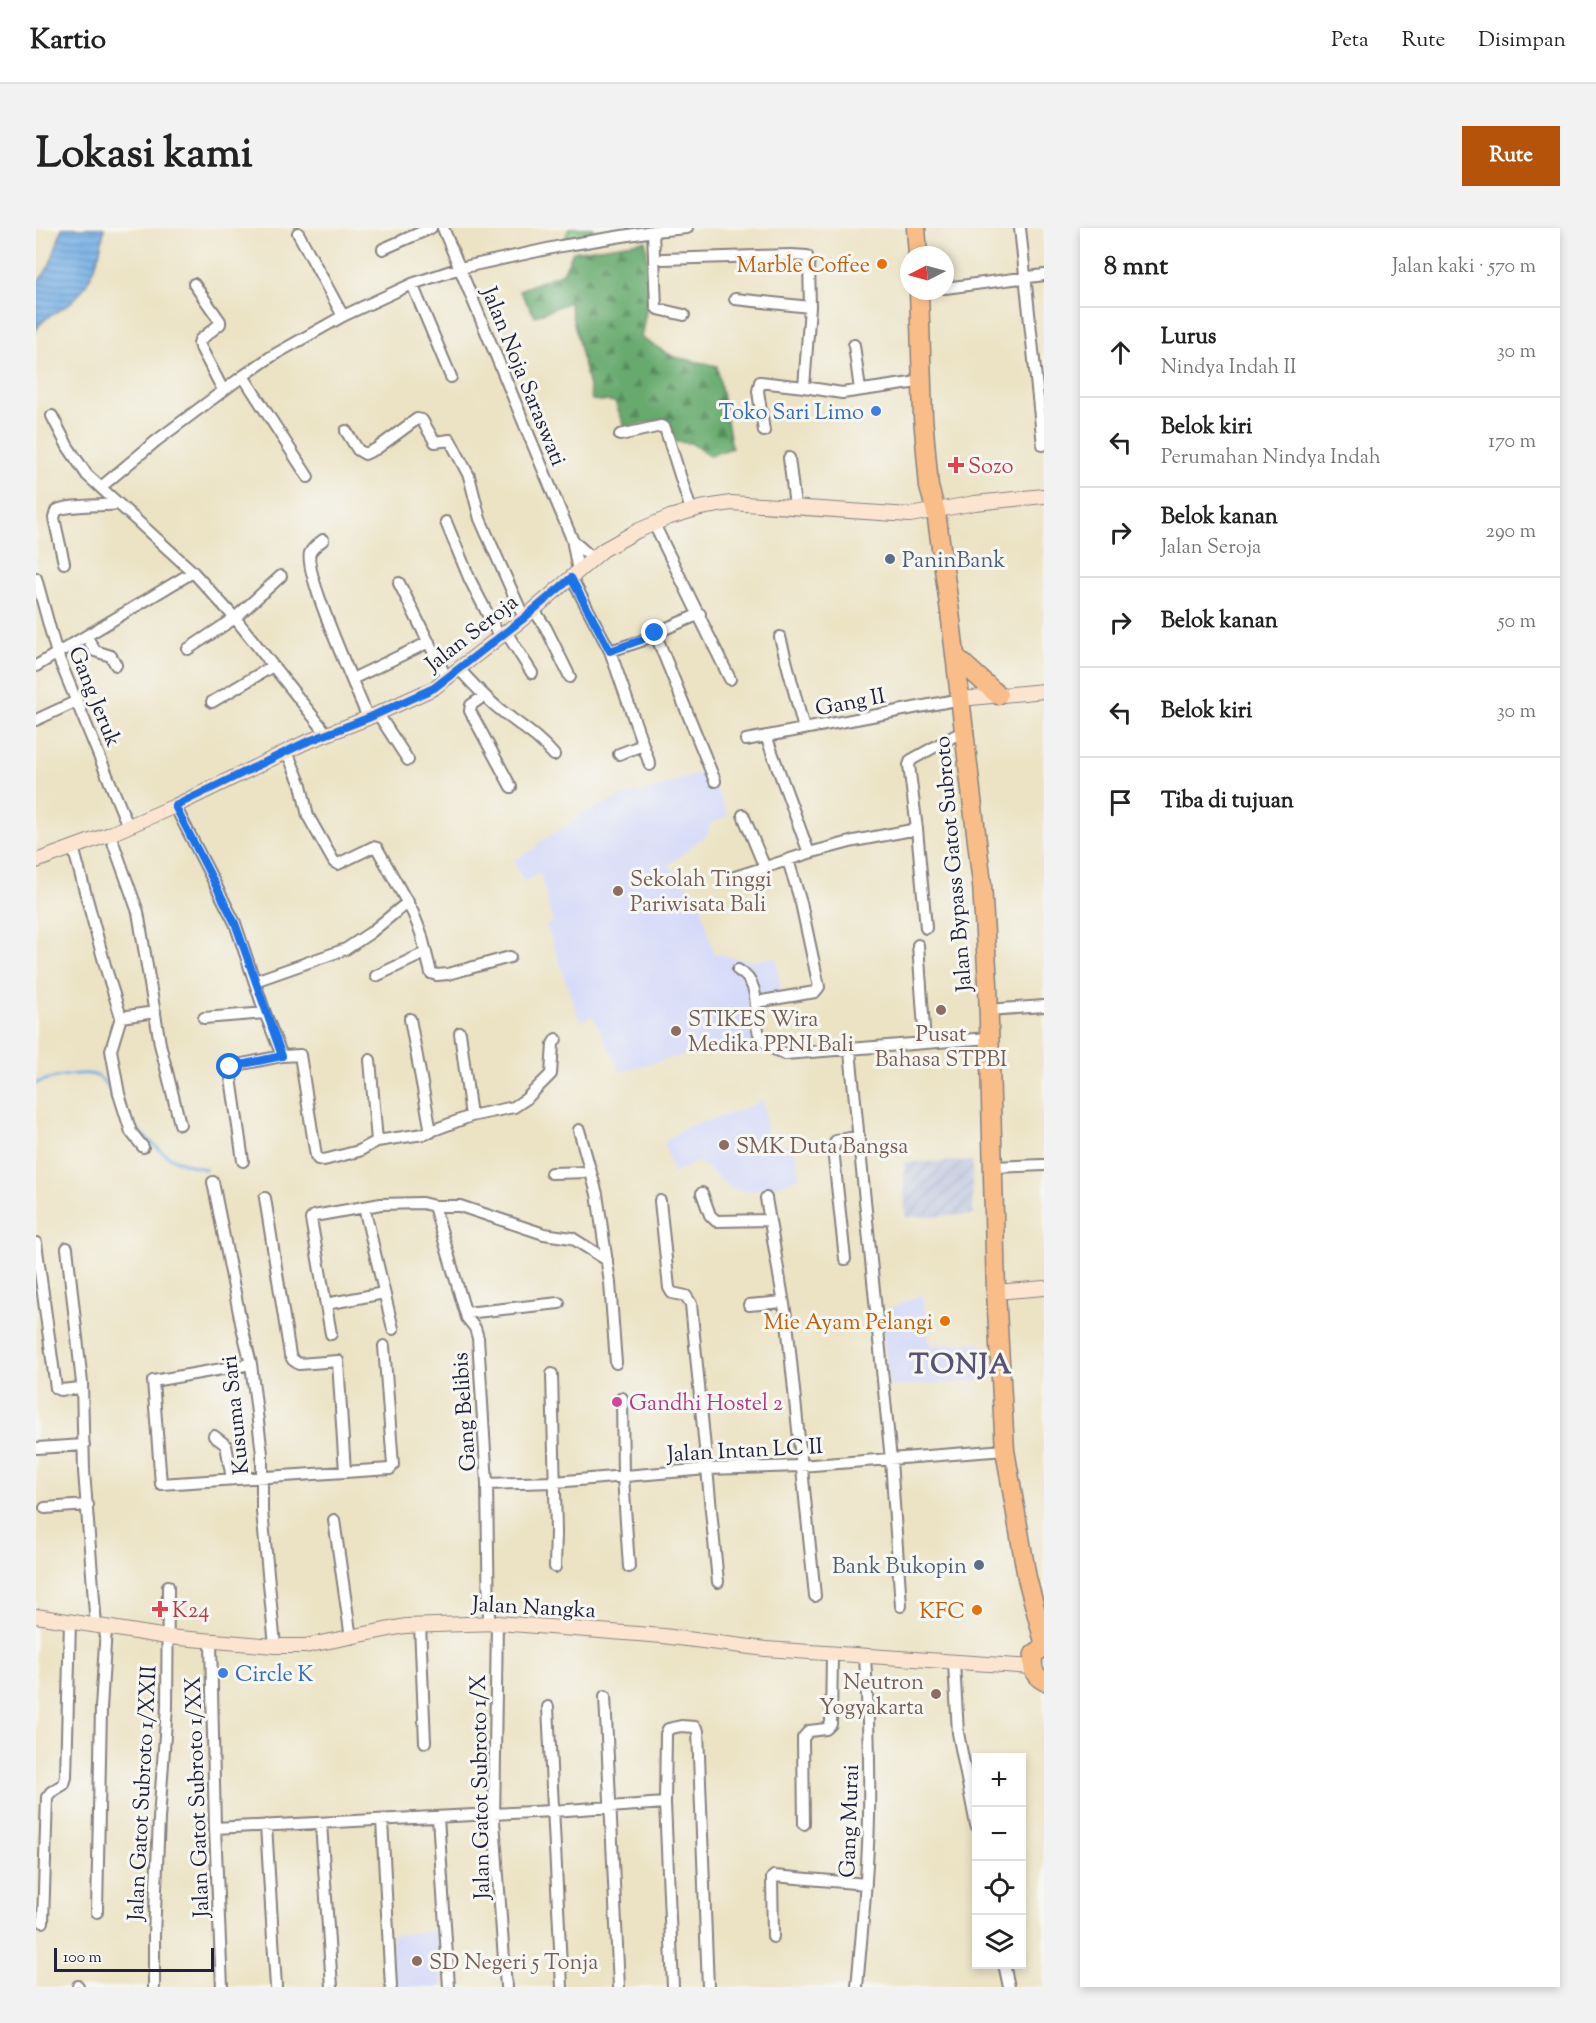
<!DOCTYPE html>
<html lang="id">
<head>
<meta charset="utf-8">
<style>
	body { margin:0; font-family:"Sorts Mill Goudy",serif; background:#f2f2f2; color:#222 }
	.controls { position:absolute; right:18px; bottom:18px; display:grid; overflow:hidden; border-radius:0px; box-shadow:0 3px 9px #0003 }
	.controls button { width:54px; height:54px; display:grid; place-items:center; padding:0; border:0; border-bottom:2px solid #e0e0e0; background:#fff; color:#222; font:30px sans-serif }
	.compass { position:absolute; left:864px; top:18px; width:54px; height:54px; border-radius:50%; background:#fff; box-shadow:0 3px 9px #0003; rotate:264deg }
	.scale { position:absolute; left:18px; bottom:15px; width:160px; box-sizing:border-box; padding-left:6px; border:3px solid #22223b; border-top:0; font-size:16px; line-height:21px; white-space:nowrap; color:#22223b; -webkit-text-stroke:4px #f6f6f2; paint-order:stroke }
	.stop { position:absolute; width:18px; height:18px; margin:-14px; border:4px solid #1a73e8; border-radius:50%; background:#fff }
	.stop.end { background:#1a73e8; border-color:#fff; box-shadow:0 2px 6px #0008 }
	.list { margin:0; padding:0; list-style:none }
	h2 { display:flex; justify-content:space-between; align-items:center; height:78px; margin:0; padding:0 24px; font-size:26px }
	h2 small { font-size:20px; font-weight:400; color:#767676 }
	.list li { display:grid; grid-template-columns:39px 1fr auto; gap:18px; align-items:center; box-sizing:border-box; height:90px; padding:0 24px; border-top:2px solid #e0e0e0 }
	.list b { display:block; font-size:22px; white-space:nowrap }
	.list p { margin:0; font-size:20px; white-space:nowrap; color:#767676 }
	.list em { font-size:20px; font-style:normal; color:#767676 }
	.icon { flex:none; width:33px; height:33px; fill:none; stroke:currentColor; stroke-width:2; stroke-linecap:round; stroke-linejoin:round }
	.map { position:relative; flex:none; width:1008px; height:1759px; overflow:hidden; border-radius:0px }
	header { display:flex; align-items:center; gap:36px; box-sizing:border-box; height:84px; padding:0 30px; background:#fff; border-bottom:2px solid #e0e0e0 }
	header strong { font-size:28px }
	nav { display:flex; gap:33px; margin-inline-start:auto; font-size:21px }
	.intro { display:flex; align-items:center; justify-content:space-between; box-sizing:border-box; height:144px; padding:0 36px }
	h1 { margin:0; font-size:42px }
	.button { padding:15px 27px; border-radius:0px; background:#b45309; color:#fff; font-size:21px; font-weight:700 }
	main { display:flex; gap:36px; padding:0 36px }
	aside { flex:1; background:#fff; border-radius:0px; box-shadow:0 3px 9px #0003 }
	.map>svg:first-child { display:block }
</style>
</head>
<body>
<header>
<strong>Kartio</strong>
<nav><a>Peta</a><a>Rute</a><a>Disimpan</a></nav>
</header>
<div class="intro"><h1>Lokasi kami</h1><a class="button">Rute</a></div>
<main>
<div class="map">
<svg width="1008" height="1759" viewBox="0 0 1008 1759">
	<defs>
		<pattern id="industrial-furrows" width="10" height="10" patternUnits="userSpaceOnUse" patternTransform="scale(1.5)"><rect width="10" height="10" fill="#bcc3de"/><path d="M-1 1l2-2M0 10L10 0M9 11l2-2" fill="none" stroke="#a1a7bf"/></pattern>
		<pattern id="grass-dots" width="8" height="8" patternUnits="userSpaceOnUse" patternTransform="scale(1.5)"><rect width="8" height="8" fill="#81c57f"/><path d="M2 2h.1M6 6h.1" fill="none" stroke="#69a069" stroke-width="1.8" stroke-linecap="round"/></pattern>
		<pattern id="forest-firs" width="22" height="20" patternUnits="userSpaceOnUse" patternTransform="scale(1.5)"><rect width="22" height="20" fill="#68aa6e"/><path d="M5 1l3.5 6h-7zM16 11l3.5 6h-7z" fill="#558a5c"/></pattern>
		<pattern id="water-rules" width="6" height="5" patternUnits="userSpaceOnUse" patternTransform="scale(1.5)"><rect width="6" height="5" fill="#75aee5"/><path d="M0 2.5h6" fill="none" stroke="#608dbb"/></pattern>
	</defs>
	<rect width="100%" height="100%" fill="#f6f6f2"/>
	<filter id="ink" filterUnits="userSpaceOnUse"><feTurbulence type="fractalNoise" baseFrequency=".0167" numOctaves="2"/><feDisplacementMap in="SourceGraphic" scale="12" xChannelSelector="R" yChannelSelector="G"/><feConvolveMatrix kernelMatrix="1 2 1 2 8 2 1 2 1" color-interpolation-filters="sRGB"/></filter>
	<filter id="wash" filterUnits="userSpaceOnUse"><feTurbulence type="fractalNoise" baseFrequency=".008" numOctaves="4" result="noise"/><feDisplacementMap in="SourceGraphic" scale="24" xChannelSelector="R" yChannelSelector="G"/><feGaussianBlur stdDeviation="1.35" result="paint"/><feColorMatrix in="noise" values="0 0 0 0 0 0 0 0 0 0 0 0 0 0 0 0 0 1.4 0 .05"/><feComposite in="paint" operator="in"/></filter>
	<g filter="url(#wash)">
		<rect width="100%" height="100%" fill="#ece3c4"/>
		<path fill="#d3d8f9" d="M672,542l20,46 -18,8 -2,9 -39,32 31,35 14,53 37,8 25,-4 6,44 -27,2 -4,3 2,39 -83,13 -49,14 -29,-57 -12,7 -34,-98 7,-1 -13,-50 -16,9 -11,-22 24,-13 -1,-3 35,-21 10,-9 37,-16 16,-5h8z
			M728,872l3,41 27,6 6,29 -19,9 -28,6 -16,-1 -9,-4 -30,-25 -25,13 -9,-32 24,-16 48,-14z
			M886,1066l8,51 51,-3 2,39 -94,6 -8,-74z
			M403,1703l3,56h-48l-2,-52z"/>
		<path fill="url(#industrial-furrows)" d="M936,933l1,54 -68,2 -1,-55z"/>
		<path fill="url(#grass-dots)" stroke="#52745d" stroke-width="1.5" d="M533,0h24l-1,11 -27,1z"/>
		<path fill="url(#forest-firs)" stroke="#456654" stroke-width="1.5" d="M610,13l4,49 -9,48 33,19 43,9 15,82 -23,8 -18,-13 -15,-1 -10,-23 -41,8 -10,-25 -23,-2 -23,-98 -34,14 -16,-26 44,-17 10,-21z"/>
		<path fill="url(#water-rules)" stroke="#4c6890" stroke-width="1.5" d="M26,0h42c-3,28 -13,58 -35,76 -12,9 -25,12 -33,26v-47c15,-12 20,-37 26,-55z"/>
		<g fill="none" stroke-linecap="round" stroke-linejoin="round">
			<path stroke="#75aee5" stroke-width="3" d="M0,855c13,-5 47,-13 61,-7 10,5 16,21 21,31
				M98,898c27,26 33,35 71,43"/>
		</g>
	</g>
	<g filter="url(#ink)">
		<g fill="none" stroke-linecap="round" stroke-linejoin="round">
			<g stroke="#878280" stroke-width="14">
				<path id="street" d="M407,0l129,311 6,32
					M984,0l23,217
					M617,3l34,-3
					M262,5l45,83
					M347,21l48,-21
					M627,31l128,-4 16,1 2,6 1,45 -6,80
					M158,56l26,37v3l-20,16 -1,4 24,46
					M376,56l39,93
					M909,60l99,-13
					M699,71l75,8
					M818,117l6,45
					M207,148l65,101
					M16,188l16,31 19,28 106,97 42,46 92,116
					M310,203l12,19 7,4 11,-5 41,-30 5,1 13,22 15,-2 19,36 11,43 44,99
					M728,203l-6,-40 2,-9 44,5 38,6 83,-12
					M584,207l41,-9 4,2 26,82
					M753,230l6,48
					M65,259l55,-46 87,-65 29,-20 71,-40 69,-32 48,-16 101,-22 92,-15 3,76 2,2 26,6
					M410,294l24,58 29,56
					M618,296l76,155
					M287,312c-4,3 -11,8 -13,13 -7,19 48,140 58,165
					M536,312l20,18
					M28,335l-10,-45 2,-7c10,-7 48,-5 62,-7
					M535,349l39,74 40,114
					M0,350l21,76 71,172
					M363,355l48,96
					M498,382l12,18 24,49
					M470,404l26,41
					M619,405l45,-19
					M51,409l8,14 16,5 5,9
					M744,409l24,92
					M152,421l47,-31 46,-42
					M574,423l31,-10 14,-8 60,148
					M0,438l157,-94
					M423,441c14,15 28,31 44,43 19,15 35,24 51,43
					M316,451l77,-37
					M448,468l-13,9 -1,6 41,76
					M176,474l61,-36
					M342,486l30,46
					M0,492l41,-19
					M730,508l43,117
					M710,512l215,-41
					M251,524l14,33 7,31 26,46 4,2 35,-17 4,1 36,65 8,20 10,40 6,2 11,-1 62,-17
					M583,526l24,-9
					M139,578l60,117 30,90 17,43
					M707,587l22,53
					M74,606l28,78 22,132 20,80
					M37,619l33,122 15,48 -10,33 8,44 12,38 12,15
					M699,649l74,-24 45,-12 63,-12
					M890,700l-9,-99 -8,-64 2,-5 54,-30
					M882,717l7,97
					M702,742c31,18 8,54 27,73 5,5 13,8 20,11l204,-16
					M340,748l49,-23
					M219,753l91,-32 24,-16 38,-31
					M720,774l59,-10 4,-5 -18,-84 -13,-43
					M952,782l56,-4
					M85,789l34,-5
					M168,790l61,-5
					M374,791l21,113
					M424,805l11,83
					M814,823l41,409 10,146
					M334,832l7,81
					M543,902l18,64 13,89 6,80
					M207,933l-13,-90 2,-5 50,-10 18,-1 16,101 2,3 6,1 35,-9 18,-10 46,-7 48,-18 43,-9 12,-8 25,-25 2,-30 3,-5
					M957,939l51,-2
					M515,945l40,-1
					M177,954l28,141 10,41 11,90v57l13,135
					M666,965l8,22 6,6 53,-1
					M229,970l25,157 3,5 6,4 39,-3 7,111
					M730,970l21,124 28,274
					M624,973l9,87 3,5 14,3 5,8 27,278
					M398,978l33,112 8,10 3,10 9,146 2,139
					M328,979l29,122
					M0,1015l20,145 4,2 22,-2
					M31,1020l15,135 2,88 12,155
					M809,1031l-12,-110 3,-8 23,-5
					M290,1076l58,-11
					M713,1077l34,-3
					M430,1085l93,-10
					M295,1106l-20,-115 3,-3 67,-12 41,-1 12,3h26l84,28 28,4 35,22
					M215,1136l-98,17 8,103 229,-15 3,-4 -9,-119
					M516,1146l4,157 -1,36
					M586,1170l1,79 6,90
					M178,1208l12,9 6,34
					M1,1220l47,-3
					M451,1256l68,-2 152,-13 93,-3 205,-16
					M9,1280l43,-3
					M298,1292l17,118
					M461,1395l-3,198 12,166
					M384,1397l5,117
					M175,1414l4,186 7,159
					M918,1435l4,70 18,92
					M569,1468l14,291
					M512,1479l14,280
					M402,1589l11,170
					M346,1592l9,167
					M285,1595l11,164
					M768,1596l-1,-86 6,-7 17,-2 5,-5 1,-71
					M230,1597l10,162
					M179,1600l338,-17 112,-8
					M61,1684l4,-204 5,-80
					M7,1694l4,-125 4,-5 13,-8 2,-7 4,-156
					M737,1709l-1,-59 2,-2 92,8
					M968,1736l5,23
					M42,1759v-1
					M118,1759v-52l5,-116 8,-112 1,-121
					M637,1759l-8,-184 1,-69 2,-5 13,-3 14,1 3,4 10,256
					M821,1759c5,-56 11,-113 12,-170 1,-54 -1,-108 -4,-161"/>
			</g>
			<g stroke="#878280" stroke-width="16">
				<path id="secondary" d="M925,471l83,-8
					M0,633l74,-27 65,-28 129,-63 64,-25 66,-30 90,-70 79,-68 34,-19 33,-14 30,-9 31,-5 179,12 65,-12 69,-7
					M960,1064l48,-4
					M0,1388l131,21 108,9h30l100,-20 92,-3 166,13 103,13 267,18"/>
			</g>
			<g stroke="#878280" stroke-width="21">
				<path id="highway" d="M880,0l2,27
					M883,63l4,126 6,70 7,25 14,100 32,272 6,100 8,308 9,158 22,128 17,64
					M920,429l42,38
					M1008,1419l-10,7c-3,12 -1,22 10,27"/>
			</g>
			<use href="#street" stroke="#fff" stroke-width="10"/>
			<use href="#secondary" stroke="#fce5d0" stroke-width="14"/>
			<use href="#highway" stroke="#f8bd89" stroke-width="18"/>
		</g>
	</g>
	<g fill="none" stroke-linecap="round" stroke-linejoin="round" filter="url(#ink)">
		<path stroke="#1a73e8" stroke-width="8" d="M194,839l52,-11 -47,-133 -60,-117 129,-63 64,-25 66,-30 90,-70 47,-40 39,73 31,-11 14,-7"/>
	</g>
	<g fill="#e8710a" stroke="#f6f6f2" stroke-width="2">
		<circle cx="846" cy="36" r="6"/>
		<circle cx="909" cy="1093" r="6"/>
		<circle cx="941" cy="1382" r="6"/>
	</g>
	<g fill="#3f7fe0" stroke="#f6f6f2" stroke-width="2">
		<circle cx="840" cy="183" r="6"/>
		<circle cx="187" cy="1445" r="6"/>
	</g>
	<g fill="#e0444e" stroke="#f6f6f2" stroke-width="2">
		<path d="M917 228h6v6h6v6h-6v6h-6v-6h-6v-6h6z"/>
		<path d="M121 1372h6v6h6v6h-6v6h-6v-6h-6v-6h6z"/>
	</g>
	<g fill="#5c6f8a" stroke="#f6f6f2" stroke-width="2">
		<circle cx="854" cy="331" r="6"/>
		<circle cx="943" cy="1337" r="6"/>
	</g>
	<g fill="#8d6e63" stroke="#f6f6f2" stroke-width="2">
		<circle cx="582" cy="663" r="6"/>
		<circle cx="905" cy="782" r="6"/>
		<circle cx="640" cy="803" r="6"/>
		<circle cx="688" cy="917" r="6"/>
		<circle cx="900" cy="1466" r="6"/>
		<circle cx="381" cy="1733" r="6"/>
	</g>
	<circle fill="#d1479c" stroke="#f6f6f2" stroke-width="2" cx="581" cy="1174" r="6"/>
	<g text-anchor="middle" stroke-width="6" stroke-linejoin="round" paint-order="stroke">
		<g font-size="22" fill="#c56008" stroke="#f6f6f2" text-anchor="end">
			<text x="834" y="44">Marble Coffee</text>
			<text x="897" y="1101">Mie Ayam Pelangi</text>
			<text x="929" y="1390">KFC</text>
		</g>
		<g font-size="22" fill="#22223b" stroke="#f6f6f2">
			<text transform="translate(489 148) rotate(68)" y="8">Jalan Noja Saraswati</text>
			<text transform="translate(435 404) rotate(-38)" y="8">Jalan Seroja</text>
			<text transform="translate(60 468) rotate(68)" y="8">Gang Jeruk</text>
			<text transform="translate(814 473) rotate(-11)" y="8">Gang II</text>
			<text transform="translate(916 636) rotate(-95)" y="8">Jalan Bypass Gatot Subroto</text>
			<text transform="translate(427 1184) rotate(-94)" y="8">Gang Belibis</text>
			<text transform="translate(198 1187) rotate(-96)" y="8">Kusuma Sari</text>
			<text transform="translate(709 1221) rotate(-3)" y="8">Jalan Intan LC II</text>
			<text transform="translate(498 1378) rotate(3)" y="8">Jalan Nangka</text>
			<text transform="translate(443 1559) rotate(-91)" y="8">Jalan Gatot Subroto 1/X</text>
			<text transform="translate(105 1565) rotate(-87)" y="8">Jalan Gatot Subroto 1/XXII</text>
			<text transform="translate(160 1569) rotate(-92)" y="8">Jalan Gatot Subroto 1/XX</text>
			<text transform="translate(812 1593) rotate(-88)" y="8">Gang Murai</text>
		</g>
		<g font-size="22" fill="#366cbe" stroke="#f6f6f2" text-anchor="end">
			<text x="828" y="191">Toko Sari Limo</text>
			<text x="199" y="1453" text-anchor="start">Circle K</text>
		</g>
		<g font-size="22" fill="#be3a42" stroke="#f6f6f2" text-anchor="start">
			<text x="932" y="245">Sozo</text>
			<text x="136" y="1389">K24</text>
		</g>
		<g font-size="22" fill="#4e5e75" stroke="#f6f6f2" text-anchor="start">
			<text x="866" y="339">PaninBank</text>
			<text x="931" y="1345" text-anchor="end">Bank Bukopin</text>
		</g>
		<g font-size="22" fill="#785e54" stroke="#f6f6f2" text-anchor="start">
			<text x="594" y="658">Sekolah Tinggi<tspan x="594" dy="25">Pariwisata Bali</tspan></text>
			<text x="652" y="798">STIKES Wira<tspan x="652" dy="25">Medika PPNI Bali</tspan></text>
			<text x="905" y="813" text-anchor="middle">Pusat<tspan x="905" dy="25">Bahasa STPBI</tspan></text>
			<text x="700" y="925">SMK Duta Bangsa</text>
			<text x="888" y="1461" text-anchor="end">Neutron<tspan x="888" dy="25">Yogyakarta</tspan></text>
			<text x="393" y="1741">SD Negeri 5 Tonja</text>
		</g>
		<g font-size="22" fill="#b23c85" stroke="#f6f6f2" text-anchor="start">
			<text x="593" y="1182">Gandhi Hostel 2</text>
		</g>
		<g font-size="28" font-weight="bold" letter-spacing="1.5" fill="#585374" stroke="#f6f6f2">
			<text x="925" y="1145">TONJA</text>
		</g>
	</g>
</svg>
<div class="controls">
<button>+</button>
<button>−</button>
<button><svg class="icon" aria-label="locate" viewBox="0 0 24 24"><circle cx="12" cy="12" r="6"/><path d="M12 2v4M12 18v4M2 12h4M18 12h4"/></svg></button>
<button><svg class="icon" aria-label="layers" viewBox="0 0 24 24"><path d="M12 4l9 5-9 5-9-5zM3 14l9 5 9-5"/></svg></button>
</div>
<svg class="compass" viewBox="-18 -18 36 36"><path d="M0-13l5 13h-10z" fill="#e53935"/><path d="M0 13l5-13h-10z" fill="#767676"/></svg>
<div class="scale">100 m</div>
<div class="stop" style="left:194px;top:839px"></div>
<div class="stop end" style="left:619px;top:405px"></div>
</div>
<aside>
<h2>8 mnt<small>Jalan kaki · 570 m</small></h2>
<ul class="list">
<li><svg class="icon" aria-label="ahead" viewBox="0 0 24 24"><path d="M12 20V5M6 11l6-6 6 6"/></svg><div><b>Lurus</b><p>Nindya Indah II</p></div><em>30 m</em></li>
<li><svg class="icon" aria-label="left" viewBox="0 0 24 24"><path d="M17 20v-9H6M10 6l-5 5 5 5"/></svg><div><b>Belok kiri</b><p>Perumahan Nindya Indah</p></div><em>170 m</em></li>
<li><svg class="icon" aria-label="right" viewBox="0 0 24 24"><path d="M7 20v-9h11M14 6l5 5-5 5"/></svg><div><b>Belok kanan</b><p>Jalan Seroja</p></div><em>290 m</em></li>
<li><svg class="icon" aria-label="right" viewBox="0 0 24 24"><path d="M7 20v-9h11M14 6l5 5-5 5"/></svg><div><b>Belok kanan</b></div><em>50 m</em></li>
<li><svg class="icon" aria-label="left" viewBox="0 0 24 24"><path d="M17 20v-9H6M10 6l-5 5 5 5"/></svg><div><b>Belok kiri</b></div><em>30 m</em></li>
<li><svg class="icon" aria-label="arrive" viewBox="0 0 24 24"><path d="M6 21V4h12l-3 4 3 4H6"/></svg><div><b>Tiba di tujuan</b></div></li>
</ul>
</aside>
</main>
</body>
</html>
